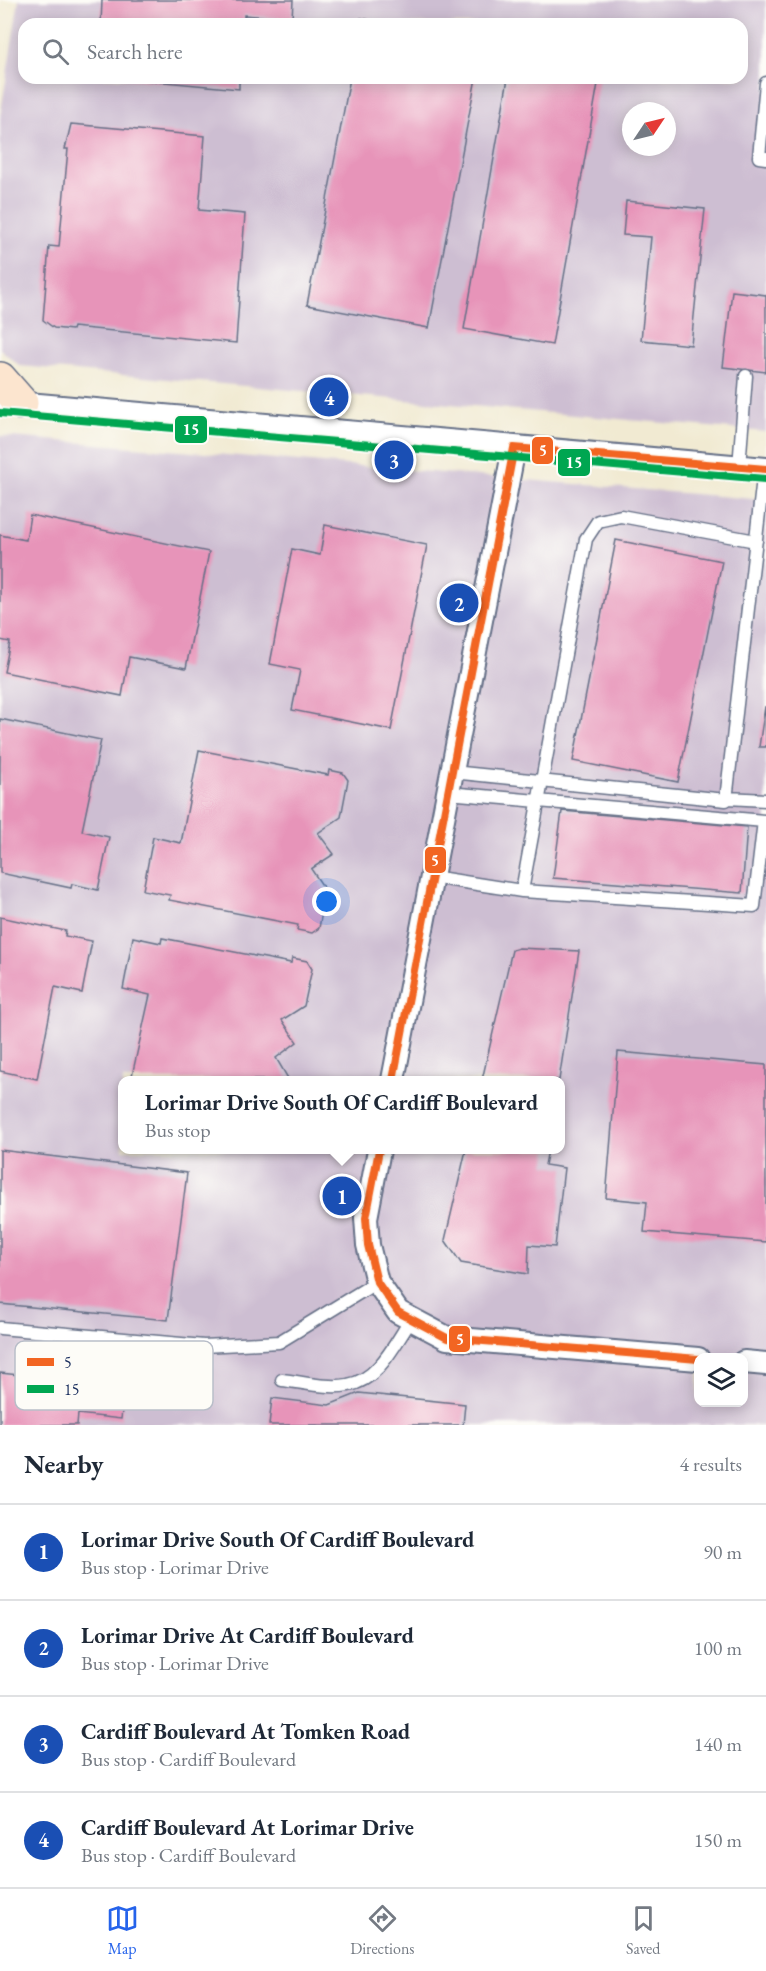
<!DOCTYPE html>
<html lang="en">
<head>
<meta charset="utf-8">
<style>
	body { margin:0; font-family:"EB Garamond",serif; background:#f2f2f3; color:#1f2937 }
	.controls { position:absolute; right:18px; bottom:18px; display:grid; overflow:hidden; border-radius:12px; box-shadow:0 3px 15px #0003 }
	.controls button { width:54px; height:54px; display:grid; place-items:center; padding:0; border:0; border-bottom:2px solid #e0e1e3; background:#fff; color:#1f2937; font:30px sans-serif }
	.compass { position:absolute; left:622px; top:102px; width:54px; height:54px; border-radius:50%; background:#fff; box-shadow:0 3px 15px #0003; rotate:55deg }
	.you { position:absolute; left:327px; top:902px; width:21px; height:21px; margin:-15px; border:4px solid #fff; border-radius:50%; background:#1a73e8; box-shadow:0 0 0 9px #1a73e833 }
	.badge { display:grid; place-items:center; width:39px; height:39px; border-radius:50%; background:#2563eb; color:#fff; font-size:20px; font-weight:700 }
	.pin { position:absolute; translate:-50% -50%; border:3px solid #fff; box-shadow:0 2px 6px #0006 }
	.popup { position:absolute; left:118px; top:1076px; width:447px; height:78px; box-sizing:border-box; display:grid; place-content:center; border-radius:12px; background:#fff; filter:drop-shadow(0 2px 4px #0005); font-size:20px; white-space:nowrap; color:#747a83 }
	.popup b { font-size:22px; color:#1f2937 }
	.popup::after { content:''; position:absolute; left:50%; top:100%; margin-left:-12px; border:12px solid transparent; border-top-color:#fff }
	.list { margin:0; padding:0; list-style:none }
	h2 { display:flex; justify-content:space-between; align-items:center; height:78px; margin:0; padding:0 24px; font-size:26px }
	h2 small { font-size:20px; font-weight:400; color:#747a83 }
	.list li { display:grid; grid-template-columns:39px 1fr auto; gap:18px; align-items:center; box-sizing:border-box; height:96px; padding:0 24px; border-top:2px solid #e0e1e3 }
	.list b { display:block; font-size:22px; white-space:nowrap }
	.list p { margin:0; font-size:20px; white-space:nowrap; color:#747a83 }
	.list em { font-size:20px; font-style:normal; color:#747a83 }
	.icon { flex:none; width:33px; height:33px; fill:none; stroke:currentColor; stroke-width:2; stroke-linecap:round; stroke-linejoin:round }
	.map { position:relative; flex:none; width:766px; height:1425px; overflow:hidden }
	.search { position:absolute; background:#fff; box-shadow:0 3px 15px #0003; left:18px; right:18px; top:18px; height:66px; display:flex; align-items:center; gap:15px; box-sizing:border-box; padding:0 21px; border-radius:18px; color:#747a83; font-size:22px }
	.sheet { height:462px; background:#fff }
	nav { display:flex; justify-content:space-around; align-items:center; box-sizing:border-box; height:84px; border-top:2px solid #e0e1e3; background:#fff; font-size:16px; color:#747a83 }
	nav a { display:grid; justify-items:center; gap:3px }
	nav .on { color:#2563eb }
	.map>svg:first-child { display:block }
</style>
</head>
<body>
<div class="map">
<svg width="766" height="1425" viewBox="0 0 766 1425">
	<rect width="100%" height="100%" fill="#fdfcf7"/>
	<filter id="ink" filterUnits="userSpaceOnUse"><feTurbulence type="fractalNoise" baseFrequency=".0167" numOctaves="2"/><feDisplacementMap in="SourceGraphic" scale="12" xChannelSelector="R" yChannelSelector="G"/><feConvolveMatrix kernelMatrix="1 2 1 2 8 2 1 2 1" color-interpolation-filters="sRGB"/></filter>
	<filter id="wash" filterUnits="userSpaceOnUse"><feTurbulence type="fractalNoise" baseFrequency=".008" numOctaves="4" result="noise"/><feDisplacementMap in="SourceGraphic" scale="24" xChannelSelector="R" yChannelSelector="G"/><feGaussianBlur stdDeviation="1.35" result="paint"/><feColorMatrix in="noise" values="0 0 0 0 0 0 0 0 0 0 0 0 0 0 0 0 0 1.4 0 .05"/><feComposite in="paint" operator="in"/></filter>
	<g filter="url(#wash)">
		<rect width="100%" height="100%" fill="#f1ead2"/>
		<path fill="#cdbed2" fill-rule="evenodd" d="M19,0h747v432l-746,-66 -20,-17v-232zM24,24h718v54h-718zM631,111h36v36h-36z
			M0,436l766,64v925h-766zM123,1080h438v70h-438zM698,1358h46v44h-46z"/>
		<g id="blocks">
			<path fill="#e794b9" d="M102,0h191l-1,19 -48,-4v9h-143z
				M361,18l24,5v1h-25z
				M121,78h118v11z
				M350,78h126l-47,250 -122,-23z
				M508,78h91l-47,267 -88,-16z
				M71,124l134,12 -6,74 46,4 -9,129 -163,-16 -1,3 -18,-2 -11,-8 6,-74 10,1 9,-98h-3z
				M626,201l79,8 -14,136 -50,-5 10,-103 -28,-2z
				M732,291l34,4v77l-43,-5z
				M30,515l179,37 -23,116 -57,-11 -7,39 -118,-24 6,-30 -10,-2v-105l26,5z
				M325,525l102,20 -36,185 -99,-20 8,-40 -30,-6 22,-115 28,6z
				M616,540l106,21 -44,221 -105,-21z
				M765,706l1,41h-7z
				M0,719l101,21 -19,91 27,6 -11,53 -26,-6 -1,4 -71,-15z
				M199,750l129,25 1,-5 14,3 5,7 -7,37 -23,16 16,21 -23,15 15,22 -7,37 -7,5 -15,-3 1,-5 -129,-25 1,-5 -27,-5 10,-53 28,6z
				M562,811l185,16 -5,66 -189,-15z
				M0,917l66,14 -1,5 27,5 -10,52 -27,-6 -18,92 -37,-8z
				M133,937l28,6 1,-5 129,25 1,-5 15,3 5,8 -8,37 -22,14 15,22 -21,16 13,22h-158l19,-85 -27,-6z
				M519,948l60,3 -20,129h-77l30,-130z
				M618,1052l148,13v177l-122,-10 3,-30 -41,-4z
				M0,1150l187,23 -19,147 -168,-16z
				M466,1150h82l-3,15 19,3 -9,79 -26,-2 -1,29 -67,-11 -16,-23z
				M0,1373l125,13 -4,33 -43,-5 -1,11h-77z
				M359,1393l106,11 -2,21h-194l3,-27 57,7z"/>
		</g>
	</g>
	<g filter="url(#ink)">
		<use href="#blocks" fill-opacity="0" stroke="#667087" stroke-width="1.5"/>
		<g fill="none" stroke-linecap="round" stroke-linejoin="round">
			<g stroke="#667087" stroke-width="15">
				<path id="lane" d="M766,83l-7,74 7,1
					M739,467l7,-91
					M452,772l274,28 38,-331
					M448,793l316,28 -10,85 -232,-15
					M727,798l39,2
					M432,877l90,14 64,-352 12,-18 23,-5 135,25
					M0,1328l204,18 75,-4 98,-60
					M282,1380c20,2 46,9 66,5 31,-5 47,-42 63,-65"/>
			</g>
			<g stroke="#667087" stroke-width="26">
				<path id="street" d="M5,402l761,67
					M393,1080l121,-632
					M379,1150l-13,68 2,27 9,37 21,30 49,26 251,21
					M744,1362l22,2"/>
			</g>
			<g stroke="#667087" stroke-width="36">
				<path id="secondary" d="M0,379l21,24"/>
			</g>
			<use href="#lane" stroke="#fff" stroke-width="12"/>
			<use href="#street" stroke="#fff" stroke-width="22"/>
			<use href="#secondary" stroke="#fce5cf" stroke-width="33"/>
			<g stroke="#fdfcf7" stroke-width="12">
				<path id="bus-1" d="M393,1080l121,-632 252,21
					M379,1150l-13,68 2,27 9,37 21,30 49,26 251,21"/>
			</g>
			<g stroke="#fdfcf7" stroke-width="12">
				<path id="bus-2" d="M0,413l765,66"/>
			</g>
			<use href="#bus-1" stroke="#f26522" stroke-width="8"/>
			<use href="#bus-2" stroke="#00a651" stroke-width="8"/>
		</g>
	</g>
	<rect x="15" y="1341" width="198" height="69" rx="9" fill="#fdfcf7" stroke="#b9bec9" stroke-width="1.5"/>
	<rect x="27" y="1358" width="27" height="8" fill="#f26522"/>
	<rect x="27" y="1385" width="27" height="8" fill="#00a651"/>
	<g font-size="16" fill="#1b2f5e">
		<text x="64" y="1368">5</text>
		<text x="64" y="1395">15</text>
	</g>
	<g stroke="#fdfcf7" stroke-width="2">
		<rect x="174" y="415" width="34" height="29" rx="6" fill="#00a651"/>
		<rect x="531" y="436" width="23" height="29" rx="6" fill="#f26522"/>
		<rect x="557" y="448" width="34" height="29" rx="6" fill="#00a651"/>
		<rect x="424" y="846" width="23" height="28" rx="6" fill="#f26522"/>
		<rect x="448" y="1325" width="23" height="28" rx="6" fill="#f26522"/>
	</g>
	<g font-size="16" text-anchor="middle" font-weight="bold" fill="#fff">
		<text x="191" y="435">15</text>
		<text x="543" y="456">5</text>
		<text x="574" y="468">15</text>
		<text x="435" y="866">5</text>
		<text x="460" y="1345">5</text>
	</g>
</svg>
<div class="controls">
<button><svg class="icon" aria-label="layers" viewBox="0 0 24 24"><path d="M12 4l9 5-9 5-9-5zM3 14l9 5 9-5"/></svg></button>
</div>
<svg class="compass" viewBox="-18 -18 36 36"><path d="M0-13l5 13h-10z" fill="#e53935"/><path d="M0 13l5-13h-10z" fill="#747a83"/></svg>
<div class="you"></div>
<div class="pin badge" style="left:342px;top:1196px;background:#1a4fb4">1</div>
<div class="popup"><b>Lorimar Drive South Of Cardiff Boulevard</b>Bus stop</div>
<div class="pin badge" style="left:459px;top:603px;background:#1a4fb4">2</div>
<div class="pin badge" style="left:394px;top:460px;background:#1a4fb4">3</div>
<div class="pin badge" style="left:329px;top:397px;background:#1a4fb4">4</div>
<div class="search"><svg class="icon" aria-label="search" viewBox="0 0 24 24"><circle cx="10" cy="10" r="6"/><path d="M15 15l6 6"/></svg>Search here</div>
</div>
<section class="sheet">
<h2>Nearby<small>4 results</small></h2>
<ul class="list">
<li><span class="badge" style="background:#1a4fb4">1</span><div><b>Lorimar Drive South Of Cardiff Boulevard</b><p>Bus stop · Lorimar Drive</p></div><em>90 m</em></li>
<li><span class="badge" style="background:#1a4fb4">2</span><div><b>Lorimar Drive At Cardiff Boulevard</b><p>Bus stop · Lorimar Drive</p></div><em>100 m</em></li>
<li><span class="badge" style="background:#1a4fb4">3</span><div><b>Cardiff Boulevard At Tomken Road</b><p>Bus stop · Cardiff Boulevard</p></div><em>140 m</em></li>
<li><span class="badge" style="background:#1a4fb4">4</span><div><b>Cardiff Boulevard At Lorimar Drive</b><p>Bus stop · Cardiff Boulevard</p></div><em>150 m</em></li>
</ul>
</section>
<nav>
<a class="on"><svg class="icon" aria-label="map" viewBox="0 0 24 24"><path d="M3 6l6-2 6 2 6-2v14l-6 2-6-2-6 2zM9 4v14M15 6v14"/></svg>Map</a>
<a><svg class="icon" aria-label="directions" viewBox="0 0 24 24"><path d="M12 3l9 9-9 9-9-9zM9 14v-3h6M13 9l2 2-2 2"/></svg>Directions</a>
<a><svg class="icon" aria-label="saved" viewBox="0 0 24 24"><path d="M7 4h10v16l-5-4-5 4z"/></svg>Saved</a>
</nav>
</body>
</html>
